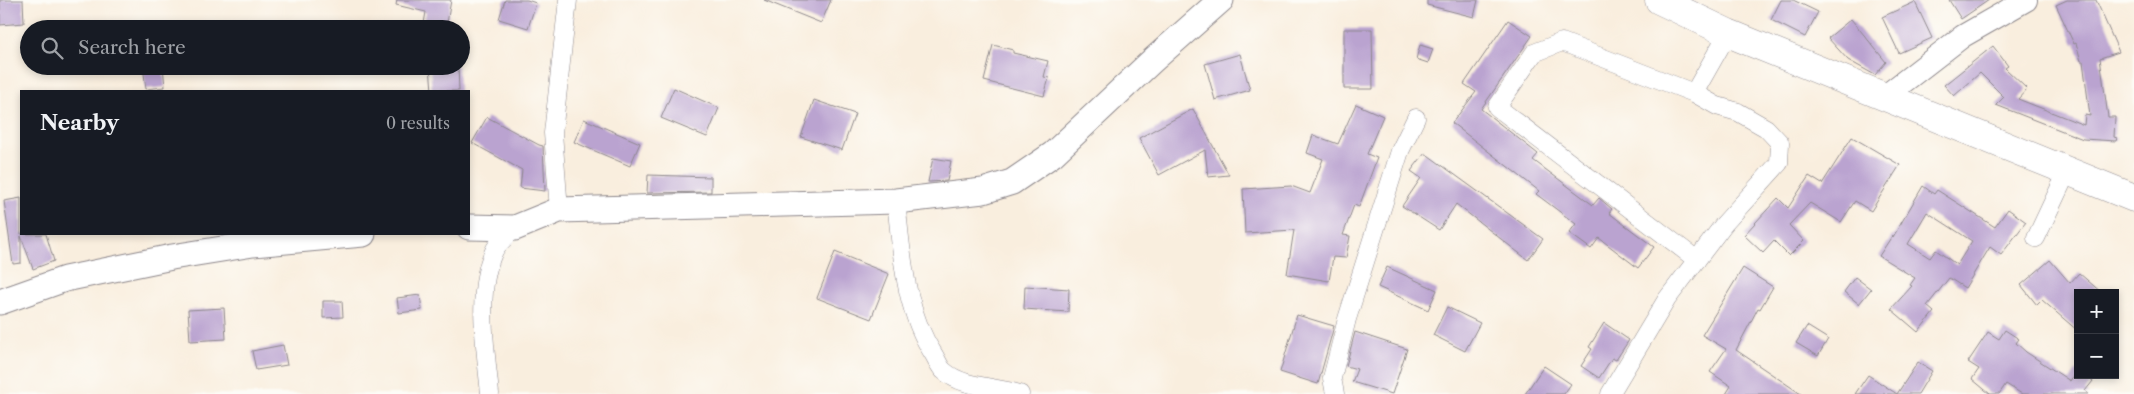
<!DOCTYPE html>
<html lang="en">
<head>
<meta charset="utf-8">
<style>
	body { margin:0; font-family:"Libre Caslon Text",serif; background:#20242c; color:#f1f3f6 }
	.controls { position:absolute; right:15px; bottom:15px; display:grid; overflow:hidden; border-radius:0px; box-shadow:0 2px 8px #0003 }
	.controls button { width:45px; height:45px; display:grid; place-items:center; padding:0; border:0; border-bottom:1px solid #363941; background:#171b24; color:#f1f3f6; font:25px sans-serif }
	.list { margin:0; padding:0; list-style:none }
	h2 { display:flex; justify-content:space-between; align-items:center; height:65px; margin:0; padding:0 20px; font-size:21px }
	h2 small { font-size:16px; font-weight:400; color:#9ea1a6 }
	.icon { flex:none; width:28px; height:28px; fill:none; stroke:currentColor; stroke-width:2; stroke-linecap:round; stroke-linejoin:round }
	.map { position:relative; flex:none; width:2134px; height:394px; overflow:hidden }
	.search { position:absolute; background:#171b24; box-shadow:0 2px 8px #0003; left:20px; top:20px; width:450px; height:55px; display:flex; align-items:center; gap:12px; box-sizing:border-box; padding:0 18px; border-radius:28px; color:#9ea1a6; font-size:19px }
	.panel { position:absolute; background:#171b24; box-shadow:0 2px 8px #0003; left:20px; top:90px; width:450px; height:145px; border-radius:0px }
	.map>svg:first-child { display:block }
</style>
</head>
<body>
<div class="map">
<svg width="2134" height="394" viewBox="0 0 2134 394">
	<rect width="100%" height="100%" fill="#fdfcf7"/>
	<filter id="ink" filterUnits="userSpaceOnUse"><feTurbulence type="fractalNoise" baseFrequency=".02" numOctaves="2"/><feDisplacementMap in="SourceGraphic" scale="10" xChannelSelector="R" yChannelSelector="G"/><feConvolveMatrix kernelMatrix="1 2 1 2 8 2 1 2 1" color-interpolation-filters="sRGB"/></filter>
	<filter id="wash" filterUnits="userSpaceOnUse"><feTurbulence type="fractalNoise" baseFrequency=".0096" numOctaves="4" result="noise"/><feDisplacementMap in="SourceGraphic" scale="20" xChannelSelector="R" yChannelSelector="G"/><feGaussianBlur stdDeviation="1.12" result="paint"/><feColorMatrix in="noise" values="0 0 0 0 0 0 0 0 0 0 0 0 0 0 0 0 0 1.4 0 .05"/><feComposite in="paint" operator="in"/></filter>
	<g filter="url(#wash)">
		<rect width="100%" height="100%" fill="#f9eede"/>
		<g id="blocks">
			<path fill="#baa3d0" fill-rule="evenodd" d="M0,0h23l1,23 -24,2z
				M397,0h54l-5,29h-23l3,-17 -30,-7z
				M505,0h22l9,3 -8,25 -29,-9z
				M764,0h67l-10,23z
				M1427,0h51l-4,17 -47,-12z
				M1781,0h12l25,12 -13,25 -34,-17z
				M1949,0h40l-28,19z
				M2067,0h29l23,52 -19,6 8,59h7l-1,20 3,1 -1,3 -33,-2 -87,-34 8,-8 -24,-24 -26,23 -10,-11 49,-39 15,20 -3,2 22,21 -9,10 66,26 1,-10 5,1 -7,-55h-2l-5,-18 -2,1 -18,-39z
				M1915,2l17,36 -33,15 -17,-36z
				M1851,19l35,43 -11,13 -27,-15 -20,-22z
				M1508,20l24,16 -51,73 57,45 -5,6 60,45 6,-7 13,11 -3,4 45,34 -16,21 -39,-30 -8,11 -22,-16 7,-9 -40,-30 3,-3 -87,-68 24,-31 -12,-8z
				M1344,29h28l1,60h-29z
				M993,45l20,5v3l35,8 -4,16 5,1 -5,18 -60,-15z
				M1420,45l13,4 -5,14 -12,-4z
				M1240,54l10,36 -35,10 -10,-36z
				M143,66h20l2,21 -19,2z
				M430,66h28l1,25h-27z
				M674,88l45,20 -12,29 -46,-19z
				M814,100l41,14 -13,36 -41,-13z
				M1356,104l27,12 -16,38 10,4 -18,49 -5,-2 -11,30 7,1 -4,22 -13,-1 -4,24 -42,-7 7,-44 -49,3 -2,-44 48,-3 19,7 13,-34 -16,-6 6,-18 25,9z
				M1193,109l20,37 16,29 -21,2 -3,-27 -46,25 -20,-37z
				M487,117l52,28 4,1 2,45 -25,-3 2,-18 -50,-27z
				M584,119l56,24 -10,23 -56,-24z
				M1852,137l48,28 -29,46 -16,-10 -14,21 -31,-19 -21,22 15,16 -15,15 -15,-15 -11,12 -19,-18 34,-37 10,10 21,-32 13,8z
				M1425,153l118,86 -15,21 -72,-56 -17,26 -37,-24 19,-28 -10,-7z
				M933,158l18,3 -4,20 -19,1z
				M648,175l63,2v15l-64,1z
				M1923,186l11,8 3,-4 58,37 13,-18 18,13 -25,33 -11,-8 -25,41 -16,-10 -22,28 7,6 -16,20 -27,-23 21,-23 -2,-1 5,-7 -36,-22 13,-20 1,1zM1927,212l45,29 -15,24 -21,-15 -6,8 -22,-14z
				M21,198v36h25l8,27 -21,8 -12,-33v27l-8,1 -9,-63z
				M835,252l54,22 -18,45 -54,-21z
				M2050,260l20,23 9,-10 23,20h-24v38l-36,-31 -5,5 -16,-20z
				M1387,267l50,23 -9,20 -50,-23z
				M1743,268l30,19 -13,22 -2,-1 -22,42 65,44h-75l5,-8 -21,-14 16,-23 -24,-14z
				M1855,277l16,12 -12,15 -15,-12z
				M1025,286l44,3 -1,23 -44,-3z
				M420,295l2,15 -23,3 -2,-15z
				M323,301h19l1,16 -20,1z
				M1447,307l33,16 -15,28 -32,-16z
				M224,308l2,31 -36,2 -2,-31z
				M1297,315l37,11 -16,58 -38,-12z
				M1604,323l25,17 -13,20 -4,-2 -13,20 -18,-12 11,-17 -3,-2z
				M1807,326l21,13 -10,17 -22,-13z
				M2005,330l14,9 -3,4 10,9 44,29 7,-11 1,5h7l8,6 -8,10 4,3h-67l-16,-10 -7,10h-9l-18,-15 7,-10 -11,-7 20,-30 11,7z
				M1355,332l52,17 -15,45 -40,-12 5,-13 -11,-3z
				M283,345l4,20 -31,5 -4,-19z
				M1918,362l14,9 -14,23h-63l13,-19 29,19z
				M1544,366l27,18 -7,10h-39z"/>
		</g>
	</g>
	<g filter="url(#ink)">
		<use href="#blocks" fill-opacity="0" stroke="#8e888c" stroke-width="1"/>
		<g fill="none" stroke-linecap="round" stroke-linejoin="round">
			<g stroke="#8e888c" stroke-width="19">
				<path id="minor" d="M1694,93l-132,-51 -28,11 -37,54 200,153
					M896,201c6,53 8,108 38,154 3,5 6,13 10,16 19,17 52,15 76,23
					M559,210l-6,-77 15,-133
					M2036,238l31,-66
					M490,394c-4,-43 -15,-103 4,-143 3,-8 15,-16 21,-23
					M1335,394l-3,-16 15,-59 53,-168 16,-33
					M1610,394l57,-95 57,-75 55,-61 1,-20 -14,-15 -28,-16 -21,-6 -23,-13 34,-60"/>
			</g>
			<g stroke="#8e888c" stroke-width="24">
				<path id="tertiary" d="M1884,97l79,-61 63,-36"/>
			</g>
			<g stroke="#8e888c" stroke-width="27">
				<path id="secondary" d="M469,227l46,1 44,-18 337,-9 87,-10 29,-9 41,-28 99,-93 69,-61
					M0,302l65,-23 107,-22 81,-13 110,-10"/>
			</g>
			<g stroke="#8e888c" stroke-width="29">
				<path id="primary" d="M1659,0l69,33 406,165"/>
			</g>
			<use href="#minor" stroke="#fff" stroke-width="18"/>
			<use href="#tertiary" stroke="#fff" stroke-width="22"/>
			<use href="#secondary" stroke="#fff" stroke-width="25"/>
			<use href="#primary" stroke="#fff" stroke-width="28"/>
		</g>
	</g>
</svg>
<div class="controls">
<button>+</button>
<button>−</button>
</div>
<div class="search"><svg class="icon" aria-label="search" viewBox="0 0 24 24"><circle cx="10" cy="10" r="6"/><path d="M15 15l6 6"/></svg>Search here</div>
<section class="panel">
<h2>Nearby<small>0 results</small></h2>
<ul class="list">
</ul>
</section>
</div>
</body>
</html>
